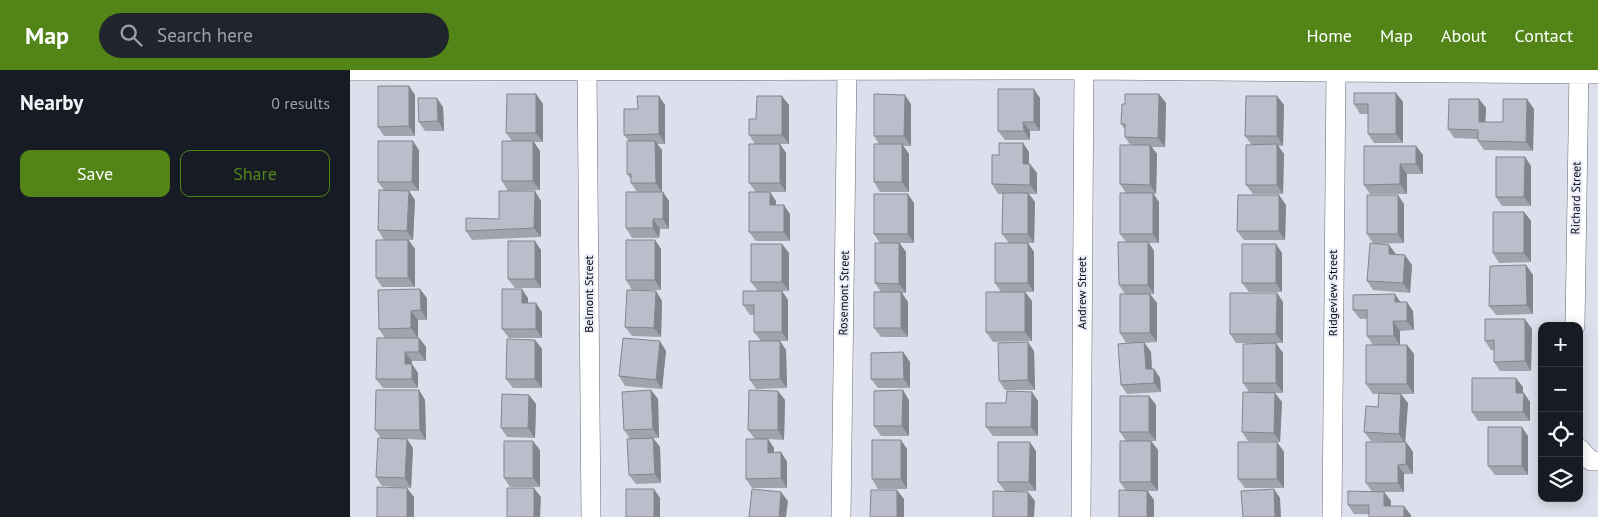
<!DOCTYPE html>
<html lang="en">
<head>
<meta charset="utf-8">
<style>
	body { margin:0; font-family:"PT Sans",sans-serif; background:#20242c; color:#f1f3f6 }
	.controls { position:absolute; right:15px; bottom:15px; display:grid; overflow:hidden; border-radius:10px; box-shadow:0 2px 12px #0003 }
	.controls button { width:45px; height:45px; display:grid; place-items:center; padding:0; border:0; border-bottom:1px solid #363941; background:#171b24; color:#f1f3f6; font:25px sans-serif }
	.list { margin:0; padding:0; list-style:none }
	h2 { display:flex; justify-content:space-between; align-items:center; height:65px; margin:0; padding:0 20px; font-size:21px }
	h2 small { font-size:16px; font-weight:400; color:#9ea1a6 }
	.actions { display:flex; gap:10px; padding:15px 20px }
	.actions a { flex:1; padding:11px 0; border:1px solid #528418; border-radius:10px; text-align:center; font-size:18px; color:#528418 }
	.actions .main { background:#528418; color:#fff }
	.icon { flex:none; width:28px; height:28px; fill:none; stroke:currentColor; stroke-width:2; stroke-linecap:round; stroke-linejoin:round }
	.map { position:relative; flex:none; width:1248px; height:447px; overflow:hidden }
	header { display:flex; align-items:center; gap:30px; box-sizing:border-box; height:70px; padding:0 25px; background:#528418; color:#fff }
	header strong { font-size:24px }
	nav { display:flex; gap:28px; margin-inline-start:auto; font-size:18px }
	.search { width:350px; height:45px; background:#20242c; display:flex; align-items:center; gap:12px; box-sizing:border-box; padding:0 18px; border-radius:28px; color:#9ea1a6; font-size:19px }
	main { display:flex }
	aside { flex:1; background:#171b24 }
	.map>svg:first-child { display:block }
</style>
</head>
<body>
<header>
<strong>Map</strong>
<div class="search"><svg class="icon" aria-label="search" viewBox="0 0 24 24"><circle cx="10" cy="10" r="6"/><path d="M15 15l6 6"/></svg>Search here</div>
<nav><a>Home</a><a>Map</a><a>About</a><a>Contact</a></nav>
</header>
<main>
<aside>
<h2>Nearby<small>0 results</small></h2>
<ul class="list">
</ul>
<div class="actions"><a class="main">Save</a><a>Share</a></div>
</aside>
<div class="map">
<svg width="1248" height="447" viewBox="0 0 1248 447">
	<rect width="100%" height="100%" fill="#dce0ec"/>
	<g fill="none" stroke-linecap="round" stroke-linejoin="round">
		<g stroke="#686a75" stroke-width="20">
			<path id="minor" d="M237,0l4,447
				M0,1l734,-1 514,4
				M1225,256l4,-256
				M1229,378l12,13h7
				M491,447l6,-447
				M731,447l3,-447
				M982,447l4,-447"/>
		</g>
		<use href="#minor" stroke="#fff" stroke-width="19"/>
	</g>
	<path fill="#a1a3ae" d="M59,16l6,9v41h-31l-6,-9z
		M1046,23l7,9v41h-29l-6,-9v-20h-8l-6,-10z
		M186,24l7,10v38h-9l6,9v39l-32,1 -6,-10 10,-40 -6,-8z
		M809,24l7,9 -1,44h-13l5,7 -1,40h-3l6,8v41h-10l5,8v43h-4l7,9v39l-13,1 7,9 1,17h2l6,9 1,14 -34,2 -6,-9 17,-42h-12l-6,-10 5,-39 -6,-9 7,-43 -6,-8 6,-41 -6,-9 10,-39 -5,-8v-8l-4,-5 4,-20z
		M927,26l7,9 -1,41h-5l6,8 -1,40h-30l-7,-9 5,-41 -6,-8z
		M690,28v33h-10v9h-25l-7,-9z
		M1129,29l7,9 -1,14h18l31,-13 -1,42 -49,-1 -6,-9v-2l-24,-1 -6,-9z
		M561,34v42h-8l6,8v38h-29l-6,-10 5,-38 -5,-8z
		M315,35v39h-8l5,6v42l7,9v28h-9l-1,9h-27l-6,-10 11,-36 -6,-9v-4l-4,-5 2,-33 -5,-6 14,-26z
		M439,35v39h-9l6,9v39h-30l-7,-9 6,-39 -6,-9 7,-16z
		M93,37l1,24h-19l-6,-9z
		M673,73l6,9v12h1l7,9v21h-8l6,8 -1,41h-6l6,9v40h-9l7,9v40l-39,1 -7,-10 15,-40 -6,-9 14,-40 -7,-9 1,-40h-5l-6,-10 7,-29z
		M1066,76l7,9v19h-16v20h-37l-6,-9z
		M69,80v41h-14h4l6,9 -2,40h-4l6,9v38h-33l-6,-9 22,-38h-14l-6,-10 6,-40 -6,-8z
		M1175,87l6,9v40h-29l-6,-9z
		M420,122l6,9v4l14,9v27h-34l-7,-9z
		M191,131v36l-69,3 -6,-9 33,-12z
		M564,133v40h-14l6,9v41h-4l6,9v35h-27l-7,-9 7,-36 -6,-9 5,-40 -6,-9z
		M1054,134v39l-28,1 13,1 7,10 16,10 -2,28 -37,-3 -6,-9 6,-38 -6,-9z
		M936,135l-1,35h-41l-7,-9z
		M1174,142l7,9v41l-32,1 -6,-10z
		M305,170l6,9v41h-29l-6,-10z
		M432,174l7,9v38h-7l6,9v41h-8l6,9 1,38 -31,1 -6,-9 11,-39 -7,-9v-17h-4l-7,-10 15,-14 -7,-9z
		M191,180v38h-26l-7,-9z
		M932,183v39h-33l-7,-9z
		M1176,195l7,10v39l-37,1 -7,-9z
		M306,221l6,10 -1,36 -29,-1 -7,-9z
		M927,223l6,9v41h-47l-6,-9z
		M77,228v22h-9v18h1l7,9v14h-14v3l6,9v15h-35l-7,-9 9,-41 -6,-9z
		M178,228v5l14,9v26h-33l-7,-9z
		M1050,232l13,9 1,19 -14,1v14h7l7,9v40h-21l15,9 -3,39h1l7,10v22h-9v18h-20l7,9v5l20,9 -57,-1 -6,-9 24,-13 -6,-9 20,-41 -15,-1 -7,-9 14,-25 1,-13h-6l-7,-10 7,-39 -6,-9v-17h-7l-7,-9z
		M1182,259l-1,42h-31l-6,-9v-12h-3l-6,-9z
		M185,270l7,9v39h-29l-7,-9z
		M316,281l-4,38 -37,-3 -6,-10z
		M684,281l1,39h-30l-6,-9z
		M553,282l7,10v26h-32l-7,-9z
		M933,283v40h-13l12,9 -2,40 -32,-1 -6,-9 7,-40 -6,-9z
		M1173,317v6l7,9v19h-52l-6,-9z
		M69,320l6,10 1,40 -19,-1 6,9 -2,40 -29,-2 -6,-9 5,-39 -6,-8z
		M301,320l7,9 1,39h-6l7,9 1,36 -25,1 -7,-9 1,-36 -6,-9z
		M428,321l7,9 -1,40 -16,-1 6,9v5l7,-1 6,10v26h-35l-6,-9 9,-40 -7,-9z
		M682,322l6,9v35h-45l-7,-9 20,-24z
		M179,325l7,9 -1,34 -28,-1 -6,-9z
		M799,326l7,9v36h-5l7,9v41h-10l6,9 -28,-9 -6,-9 6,-41 -6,-9z
		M559,330v36h-28l-7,-10z
		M1178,366v39h-33l-7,-9z
		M927,372l7,10v36h-39l-7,-9z
		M557,379v40h-29l-6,-10z
		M190,380v37h-30l-6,-9z
		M686,381v40h-31l-7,-9z"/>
	<path fill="#83858d" d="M59,16l6,9v41l-6,-10z
		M684,19l6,9v33l-6,-9z
		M1046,23l7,9v41l-7,-9z
		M186,24l7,10v38l-7,-9z
		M809,24l7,9 -1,44 -7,-9z
		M555,25l6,9v42l-7,-10z
		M309,26l6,9v39l-6,-10z
		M432,26l7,9v39l-7,-9z
		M927,26l7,9 -1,41 -6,-10z
		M87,28l6,9 1,24 -6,-10z
		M1129,29l7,9 -1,23 -6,-9z
		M1177,29l7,10 -1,42 -7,-9z
		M673,52l7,9v9l-6,-9z
		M63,71l6,9v41l-7,-9z
		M183,71l7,10v39l-7,-9z
		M305,71l7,9v42l-6,-9z
		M673,73l6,9v21l-6,-9z
		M430,74l6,9v39l-6,-9z
		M552,74l7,10v38l-7,-10z
		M927,74l7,10 -1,40 -6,-9z
		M800,75l7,9 -1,40 -6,-9z
		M1066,76l7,9v19l-7,-10z
		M1175,87l6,9v40l-7,-9z
		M680,94l7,9v21l-7,-9z
		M1050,94l7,10v20l-7,-10z
		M59,121l6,9 -2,40 -6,-9z
		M185,121l6,10v36l-7,-9z
		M313,122l6,9v28l-6,-10z
		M420,122l6,9v13l-6,-9z
		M678,123l7,9 -1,41 -6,-9z
		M803,123l6,9v41l-6,-9z
		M558,124l6,9v40l-6,-9z
		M929,125l7,10 -1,35 -6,-9z
		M1048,125l6,9v39l-6,-9z
		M434,135l6,9v27l-6,-9z
		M1174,142l7,9v41l-7,-9z
		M303,149l7,10 -1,9 -6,-10z
		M58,170l7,9v38l-7,-9z
		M305,170l6,9v41l-6,-10z
		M185,171l6,9v38l-6,-9z
		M798,172l6,9v43l-6,-9z
		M549,173l7,9v41l-7,-9z
		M678,173l6,9v40l-6,-9z
		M432,174l7,9v38l-7,-9z
		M926,174l6,9v39l-6,-9z
		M1039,175l7,9 -1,10 -6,-10z
		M1055,185l7,10 -2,28 -7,-10z
		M1176,195l7,10v39l-6,-9z
		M70,219l7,9v22l-6,-10z
		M172,219l6,9v14l-6,-9z
		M306,221l6,10 -1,36 -7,-9z
		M432,221l6,9v41l-6,-9z
		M551,222l7,10v35l-7,-9z
		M675,222l7,9v40l-7,-9z
		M927,223l6,9v41l-7,-9z
		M800,224l7,9v39l-7,-9z
		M1045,224l6,9 -6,-1z
		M1057,232l6,9 1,19 -7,-9z
		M186,233l6,9v26l-6,-9z
		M61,241l7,9v18l-7,-10z
		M1175,249l7,10 -1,42 -6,-10z
		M1043,251l7,10v14l-6,-9z
		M69,268l7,9v14l-7,-9z
		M185,270l7,9v39l-7,-9z
		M310,271l6,10 -4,38 -6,-9z
		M430,271l6,9 1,38 -7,-9z
		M678,272l6,9 1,39 -7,-10z
		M794,272l7,10 1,26 -6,-9z
		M926,273l7,10v40l-7,-10z
		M1057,275l7,9v40l-7,-10z
		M55,282l7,9v13l-7,-10z
		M553,282l7,10v26l-6,-9z
		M62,294l6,9v15l-6,-9z
		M804,299l6,9 1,14 -7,-9z
		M1166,308l7,9v15l-7,-9z
		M69,320l6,10 1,40 -6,-10z
		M301,320l7,9 1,39 -6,-9z
		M553,320l6,10v36l-7,-10z
		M428,321l7,9 -1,40 -6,-10z
		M682,322l6,9v35l-7,-9z
		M925,323l7,9 -2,40 -6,-9z
		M1174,323l6,9v19l-7,-9z
		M1051,324l7,9 -3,41 -6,-10z
		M179,325l7,9 -1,34 -7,-10z
		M799,326l7,9v36l-7,-9z
		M1172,357l6,9v39l-6,-9z
		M303,368l7,9 1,36 -6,-9z
		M57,369l6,9 -2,40 -6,-10z
		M418,369l6,9v14l-6,-9z
		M551,370l6,9v40l-6,-10z
		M183,371l7,9v37l-7,-9z
		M801,371l7,9v41l-7,-9z
		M680,372l6,9v40l-7,-9z
		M927,372l7,10v36l-7,-9z
		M1056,372l7,10v22l-7,-10z
		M431,382l6,10v26l-6,-10z
		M1048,395l6,9v18l-6,-9z
		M57,418l7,9v20h-7z
		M184,418l7,9 -1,20h-6z
		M304,419l6,9v19h-6z
		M924,419l6,9 1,19h-6z
		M547,420l7,9v18h-7z
		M797,421l7,9v17h-7z
		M431,422l7,9 -2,16h-7z
		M678,422l7,9 -1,16h-6z
		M1034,422l7,9v14l-7,-9z
		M1054,436l7,9v2h-7z"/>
	<path fill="#bbbeca" stroke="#83858d" d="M28,16h31v40l-31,1z
		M648,19h36v33h-11l1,9h-26z
		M1004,23h42v41h-28v-30h-14z
		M157,24h29v39h-30z
		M524,24l31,1 -1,41h-30z
		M775,24h34l-1,44 -33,-1v-13h-4l1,-20h3z
		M287,26h22v38l-35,1v-26h14z
		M407,26h25v39h-33v-16h7z
		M896,26h31v40h-32z
		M68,28h19l1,23 -19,1z
		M1099,29h30v23h24v-23h24l-1,43 -48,-1v-11l-30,-1z
		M28,71h35l-1,41h-34z
		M152,71h31v40h-31z
		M277,71h28l1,42h-25v-9h-4z
		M649,73h24v21h7v21l-38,-1v-29h7z
		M399,74h31v39h-31z
		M524,74h28v38h-28z
		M927,74v41h-31v-40z
		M770,75h30v40l-30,-1z
		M1014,76h52v18h-16v20l-36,1z
		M1146,87h29l-1,40h-28z
		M29,120l30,1 -2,40 -29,-1z
		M149,121h36l-1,37 -68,3v-13l33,1z
		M276,122h37v27h-10v9h-27z
		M399,122h21v13h14v27h-35z
		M653,123h25v41h-26z
		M770,123h33v41h-33z
		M524,124h34v40h-34z
		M888,125h41v36h-42z
		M1017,125h31v39h-31z
		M1143,142h31v41h-31z
		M26,170h32v38h-32z
		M276,170h29v40h-29z
		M158,171h27v38h-27z
		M768,172h30v43h-29z
		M525,173h24v41l-24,-1z
		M645,173h33v40h-33z
		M1020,173l19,2v9l16,1 -2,28 -36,-2z
		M401,174h31v38h-31z
		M892,174h34v39h-34z
		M1176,195l1,40 -38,1 1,-40z
		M70,219l1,21 -10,1v17l-32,1 -1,-39z
		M152,219h20v14h14v26h-34z
		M277,220l29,1 -2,37 -29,-1z
		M393,221h39v41h-28v-27h-11z
		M524,222h27v36h-27z
		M636,222h39v40h-39z
		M880,223h47l-1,41h-46z
		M770,224h30v39h-30z
		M1045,224v8h12v19h-14l1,15h-27v-26h-14v-15z
		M1135,249h40v42l-31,1v-22l-9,1z
		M27,268h42v14h-14v12h7v15h-36z
		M273,268l37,3 -4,39 -37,-4z
		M157,269l28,1v39h-29z
		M399,271h31v38l-30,1z
		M678,272v38l-29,1 -1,-38z
		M794,272l2,27h8v14l-33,2 -3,-41z
		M926,273v40h-33v-39z
		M1016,275h41v39h-41z
		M553,282l1,27h-33v-26z
		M1122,308h44v15h8l-1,19h-51z
		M26,320h43l1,40h-45z
		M301,320l2,39 -29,1 -2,-38z
		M399,320l29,1v39h-30z
		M553,320l-1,36h-28v-35z
		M657,321l25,1 -1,35h-45v-24h20z
		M893,322l32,1 -1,40 -32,-1z
		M1029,323l22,1 -2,40 -35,-2 2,-26 12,1z
		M152,324l27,1 -1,33h-27z
		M770,326h29v36h-29z
		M1138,357h34v39h-34z
		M28,368l29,1 -2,39 -29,-1z
		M303,368l2,36 -26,1 -2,-36z
		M396,369h22v14l13,-1v26l-35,1z
		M522,370h29v39h-29z
		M154,371h29v37h-29z
		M770,371h31v41h-31z
		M648,372h32l-1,40h-31z
		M888,372h39v37h-39z
		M1016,372h40v22l-8,1v18h-32z
		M27,417l30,1v29h-30z
		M157,418h27v29h-27z
		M276,419h28v28h-28z
		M402,419l29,3 -2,25h-30z
		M924,419l1,28h-32l-2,-26z
		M521,420h26v27h-27z
		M769,420l28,1v26h-28z
		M643,421l35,1v25h-35z
		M998,421l36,1v14h20v11h-35v-12h-21z"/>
	<g text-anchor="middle" stroke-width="4" stroke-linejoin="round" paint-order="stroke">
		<g font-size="12" fill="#0b0c0f" stroke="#eaedf9">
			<text transform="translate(1226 128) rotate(-89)" y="4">Richard Street</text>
			<text transform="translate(494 223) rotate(-89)" y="4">Rosemont Street</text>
			<text transform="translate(732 223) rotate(-90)" y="4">Andrew Street</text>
			<text transform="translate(983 223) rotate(-90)" y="4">Ridgeview Street</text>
			<text transform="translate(239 224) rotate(-90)" y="4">Belmont Street</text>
		</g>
	</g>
</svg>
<div class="controls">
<button>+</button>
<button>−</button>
<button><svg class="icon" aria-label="locate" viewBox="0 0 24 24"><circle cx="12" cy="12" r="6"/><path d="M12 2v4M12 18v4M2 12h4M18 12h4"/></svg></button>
<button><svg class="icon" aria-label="layers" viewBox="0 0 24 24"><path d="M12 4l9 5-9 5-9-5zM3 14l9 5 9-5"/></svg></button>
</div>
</div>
</main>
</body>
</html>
